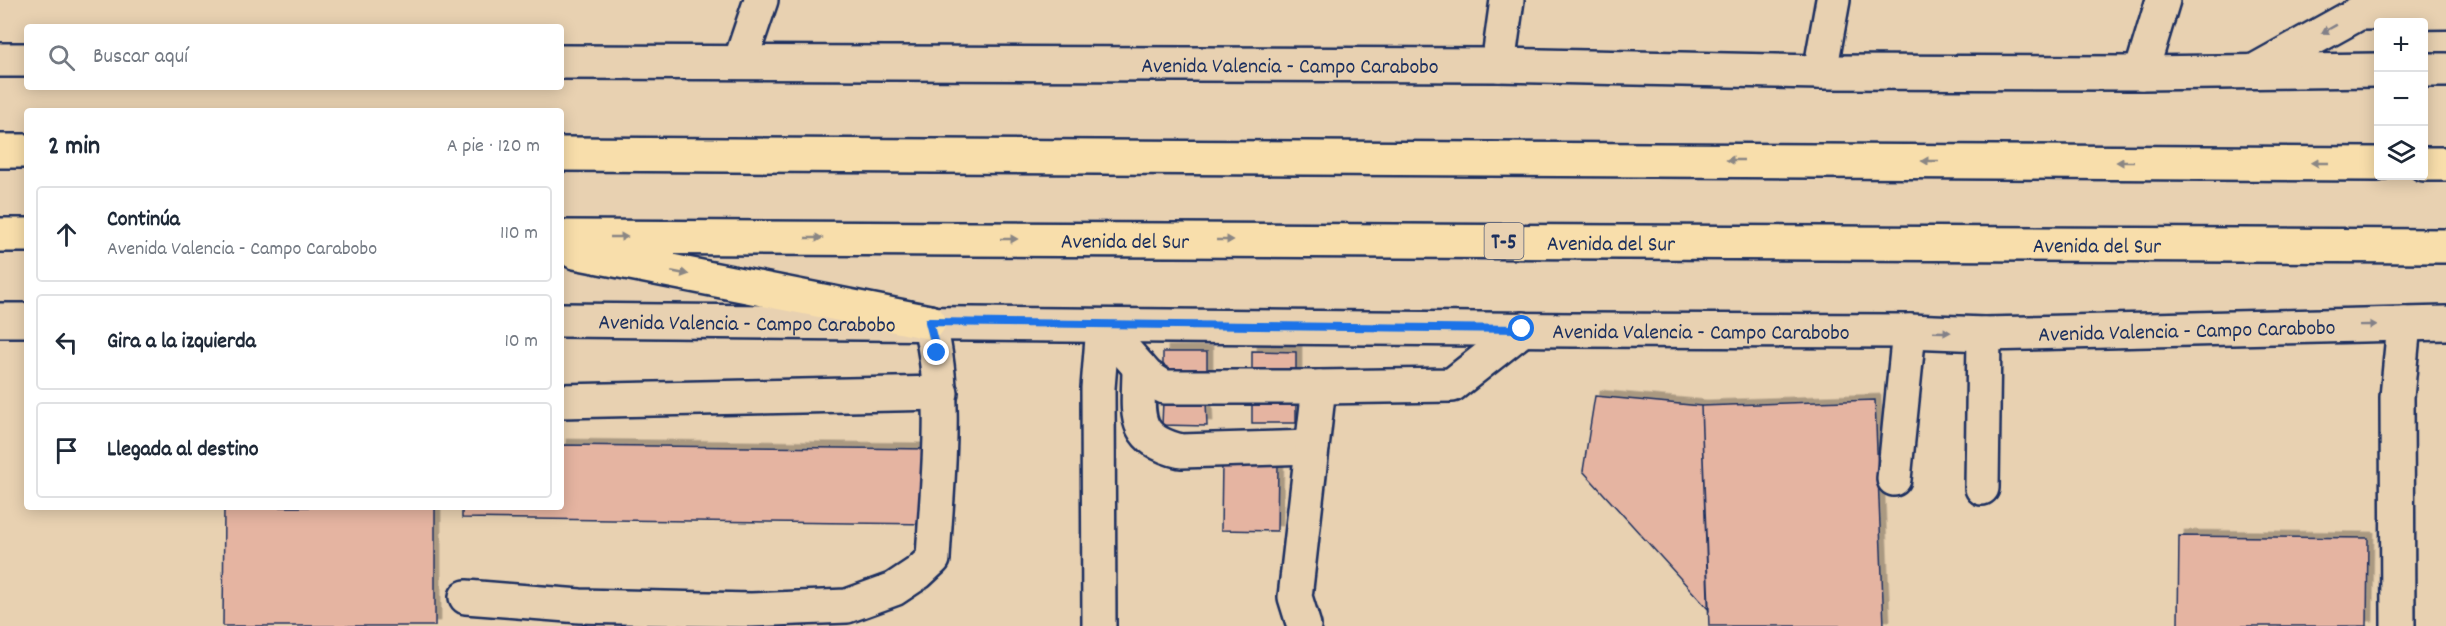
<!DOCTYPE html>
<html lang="es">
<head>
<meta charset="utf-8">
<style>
	body { margin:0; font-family:Dekko,sans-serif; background:#f6f6f7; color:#1f2937 }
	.controls { position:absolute; right:18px; top:18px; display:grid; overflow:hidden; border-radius:6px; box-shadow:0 3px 15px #0003 }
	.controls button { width:54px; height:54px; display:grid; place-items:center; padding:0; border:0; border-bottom:2px solid #e0e1e3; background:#fff; color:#1f2937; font:30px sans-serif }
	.stop { position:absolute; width:18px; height:18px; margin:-14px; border:4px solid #1a73e8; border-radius:50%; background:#fff }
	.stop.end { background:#1a73e8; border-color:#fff; box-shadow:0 2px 6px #0008 }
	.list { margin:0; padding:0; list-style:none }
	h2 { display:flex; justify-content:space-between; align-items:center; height:78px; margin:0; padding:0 24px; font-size:26px }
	h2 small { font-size:20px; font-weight:400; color:#747a83 }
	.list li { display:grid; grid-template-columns:39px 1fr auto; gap:18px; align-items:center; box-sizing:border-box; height:96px; margin:0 12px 12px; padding:0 12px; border:2px solid #e0e1e3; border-radius:6px }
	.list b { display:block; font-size:22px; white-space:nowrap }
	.list p { margin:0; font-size:20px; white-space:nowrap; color:#747a83 }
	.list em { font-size:20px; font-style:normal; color:#747a83 }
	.icon { flex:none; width:33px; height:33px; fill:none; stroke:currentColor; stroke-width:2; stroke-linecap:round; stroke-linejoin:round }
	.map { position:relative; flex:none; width:2446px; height:626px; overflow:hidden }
	.search { position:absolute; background:#fff; box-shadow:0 3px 15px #0003; left:24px; top:24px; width:540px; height:66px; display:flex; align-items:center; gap:15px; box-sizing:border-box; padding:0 21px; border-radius:6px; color:#747a83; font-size:22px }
	.panel { position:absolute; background:#fff; box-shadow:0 3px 15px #0003; left:24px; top:108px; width:540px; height:402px; border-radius:6px }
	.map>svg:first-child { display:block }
</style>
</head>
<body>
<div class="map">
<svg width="2446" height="626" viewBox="0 0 2446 626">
	<defs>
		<filter id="shadow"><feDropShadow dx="5.5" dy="-5.5" stdDeviation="0" flood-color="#0004"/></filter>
	</defs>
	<rect width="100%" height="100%" fill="#e8d1b1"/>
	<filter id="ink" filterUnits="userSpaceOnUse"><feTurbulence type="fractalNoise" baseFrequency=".0167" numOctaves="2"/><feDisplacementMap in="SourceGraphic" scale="12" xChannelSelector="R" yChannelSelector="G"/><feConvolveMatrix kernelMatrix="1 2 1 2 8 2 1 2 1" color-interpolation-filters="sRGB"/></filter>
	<g filter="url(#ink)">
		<path fill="#e5b4a1" stroke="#1b2f5e" stroke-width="1.5" filter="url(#shadow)" d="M1252,351l44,1v23h-44z
			M1163,352h44v23h-44z
			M1595,396l106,10 8,204 -126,-139z
			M1252,399l44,1v23h-44z
			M1875,400l9,226h-175l-8,-220z
			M1163,401l43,1 1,24 -45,-1z
			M561,445l371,4v75l-470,-6v-11h99z
			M1222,462l56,2 -1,67 -56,-1z
			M224,507h211v119h-212z
			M2179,536l189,2 -1,88h-189z"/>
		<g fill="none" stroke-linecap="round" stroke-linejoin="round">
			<g stroke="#1b2f5e" stroke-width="38">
				<g id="minor">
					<path d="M0,60h27"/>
					<path id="s1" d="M561,62l937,3 322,7 321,1 237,-3"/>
					<path d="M740,62l21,-62"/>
					<path d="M1498,65l9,-65"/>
					<path d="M2258,69l101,-56 87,-1"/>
					<path d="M2424,70h22"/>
					<path d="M1820,72l13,-72"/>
					<path d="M2141,73l22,-73"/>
					<path d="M0,320h27"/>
					<path id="s2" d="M561,320l1013,10 335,1 75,3 462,-11"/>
					<path d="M1103,326l44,50 17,11h155l133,-2 71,-56"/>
					<path d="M1139,367c0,44 -10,72 42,84l131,-4"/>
					<path d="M561,401l380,-8"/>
					<path d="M1894,479l15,-148"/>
					<path d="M1982,488l2,-154"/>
					<path d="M466,597l114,9 171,4 96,-4 47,-17 24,-16 15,-14c4,-79 16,-160 -4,-237"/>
					<path d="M1099,626l-1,-238 5,-62"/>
					<path d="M1304,626l-9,-29 24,-210"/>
					<path d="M2398,626l-1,-229 7,-73"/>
				</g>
			</g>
			<g stroke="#1b2f5e" stroke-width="38">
				<g id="highway">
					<path d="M0,151h27"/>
					<path d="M561,154l1817,10"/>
					<path d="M2424,164h22"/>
					<path d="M0,235h27"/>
					<path id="s3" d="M561,237l1885,9"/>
					<path d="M575,252l354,70"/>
				</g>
			</g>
			<use href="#minor" stroke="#e8d1b1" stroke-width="33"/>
			<use href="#highway" stroke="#f8deab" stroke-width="33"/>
		</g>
		<defs><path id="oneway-solid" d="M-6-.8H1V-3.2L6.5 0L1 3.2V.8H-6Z" transform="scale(1.5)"/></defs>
		<g fill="#828088">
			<use href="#oneway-solid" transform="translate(2329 29) rotate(151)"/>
			<use href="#oneway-solid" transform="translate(2368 325) rotate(-1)"/>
			<use href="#oneway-solid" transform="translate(1942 332) rotate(2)"/>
		</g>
		<g fill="#8a8684">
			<use href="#oneway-solid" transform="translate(1735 160) rotate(-180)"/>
			<use href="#oneway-solid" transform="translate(1930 161) rotate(-180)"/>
			<use href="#oneway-solid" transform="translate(2125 162) rotate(-180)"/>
			<use href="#oneway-solid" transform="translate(2320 163) rotate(-180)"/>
			<use href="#oneway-solid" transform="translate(619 237)"/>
			<use href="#oneway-solid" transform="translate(814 238)"/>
			<use href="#oneway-solid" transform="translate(1009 239)"/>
			<use href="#oneway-solid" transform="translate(1225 240)"/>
			<use href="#oneway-solid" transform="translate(680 273) rotate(11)"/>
		</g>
	</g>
	<g fill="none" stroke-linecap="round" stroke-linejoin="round" filter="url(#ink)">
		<path stroke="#1a73e8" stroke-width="8" d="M937,353l-8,-31 593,7"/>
	</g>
	<g text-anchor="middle" stroke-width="5" stroke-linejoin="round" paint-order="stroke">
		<rect fill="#e8d1b1" stroke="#586077" stroke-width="1.5" x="1484.5" y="223" width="39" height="36" rx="4.5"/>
		<g font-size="21" font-weight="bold" fill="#1b2f5e">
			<text x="1504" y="248">T-5</text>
		</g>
		<g font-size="22" fill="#1b2f5e" stroke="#e8d1b1">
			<text dy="8" stroke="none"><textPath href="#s1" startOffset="729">Avenida Valencia - Campo Carabobo</textPath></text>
			<text dy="8" stroke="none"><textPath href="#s3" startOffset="564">Avenida del Sur</textPath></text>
			<text dy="8" stroke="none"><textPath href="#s3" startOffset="1050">Avenida del Sur</textPath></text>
			<text dy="8" stroke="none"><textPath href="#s3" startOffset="1536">Avenida del Sur</textPath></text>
			<text dy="8" stroke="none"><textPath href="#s2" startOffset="186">Avenida Valencia - Campo Carabobo</textPath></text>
			<text dy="8" stroke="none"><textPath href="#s2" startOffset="1626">Avenida Valencia - Campo Carabobo</textPath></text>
			<text dy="8" stroke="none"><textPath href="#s2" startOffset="1140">Avenida Valencia - Campo Carabobo</textPath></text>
		</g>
	</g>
</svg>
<div class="controls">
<button>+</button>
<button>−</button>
<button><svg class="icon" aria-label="layers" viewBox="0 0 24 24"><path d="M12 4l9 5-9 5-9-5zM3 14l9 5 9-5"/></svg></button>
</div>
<div class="stop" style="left:1522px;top:329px"></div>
<div class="stop end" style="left:937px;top:353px"></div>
<div class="search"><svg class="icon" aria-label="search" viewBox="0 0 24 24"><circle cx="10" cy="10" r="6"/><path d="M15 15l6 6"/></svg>Buscar aquí</div>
<section class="panel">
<h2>2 min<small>A pie · 120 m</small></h2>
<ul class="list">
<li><svg class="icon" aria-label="ahead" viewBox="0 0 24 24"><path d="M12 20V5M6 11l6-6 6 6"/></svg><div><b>Continúa</b><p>Avenida Valencia - Campo Carabobo</p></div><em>110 m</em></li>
<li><svg class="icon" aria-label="left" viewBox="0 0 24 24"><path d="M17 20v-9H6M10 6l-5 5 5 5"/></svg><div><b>Gira a la izquierda</b></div><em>10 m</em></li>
<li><svg class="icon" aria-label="arrive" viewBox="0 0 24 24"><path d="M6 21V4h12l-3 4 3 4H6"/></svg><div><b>Llegada al destino</b></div></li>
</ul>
</section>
</div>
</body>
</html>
